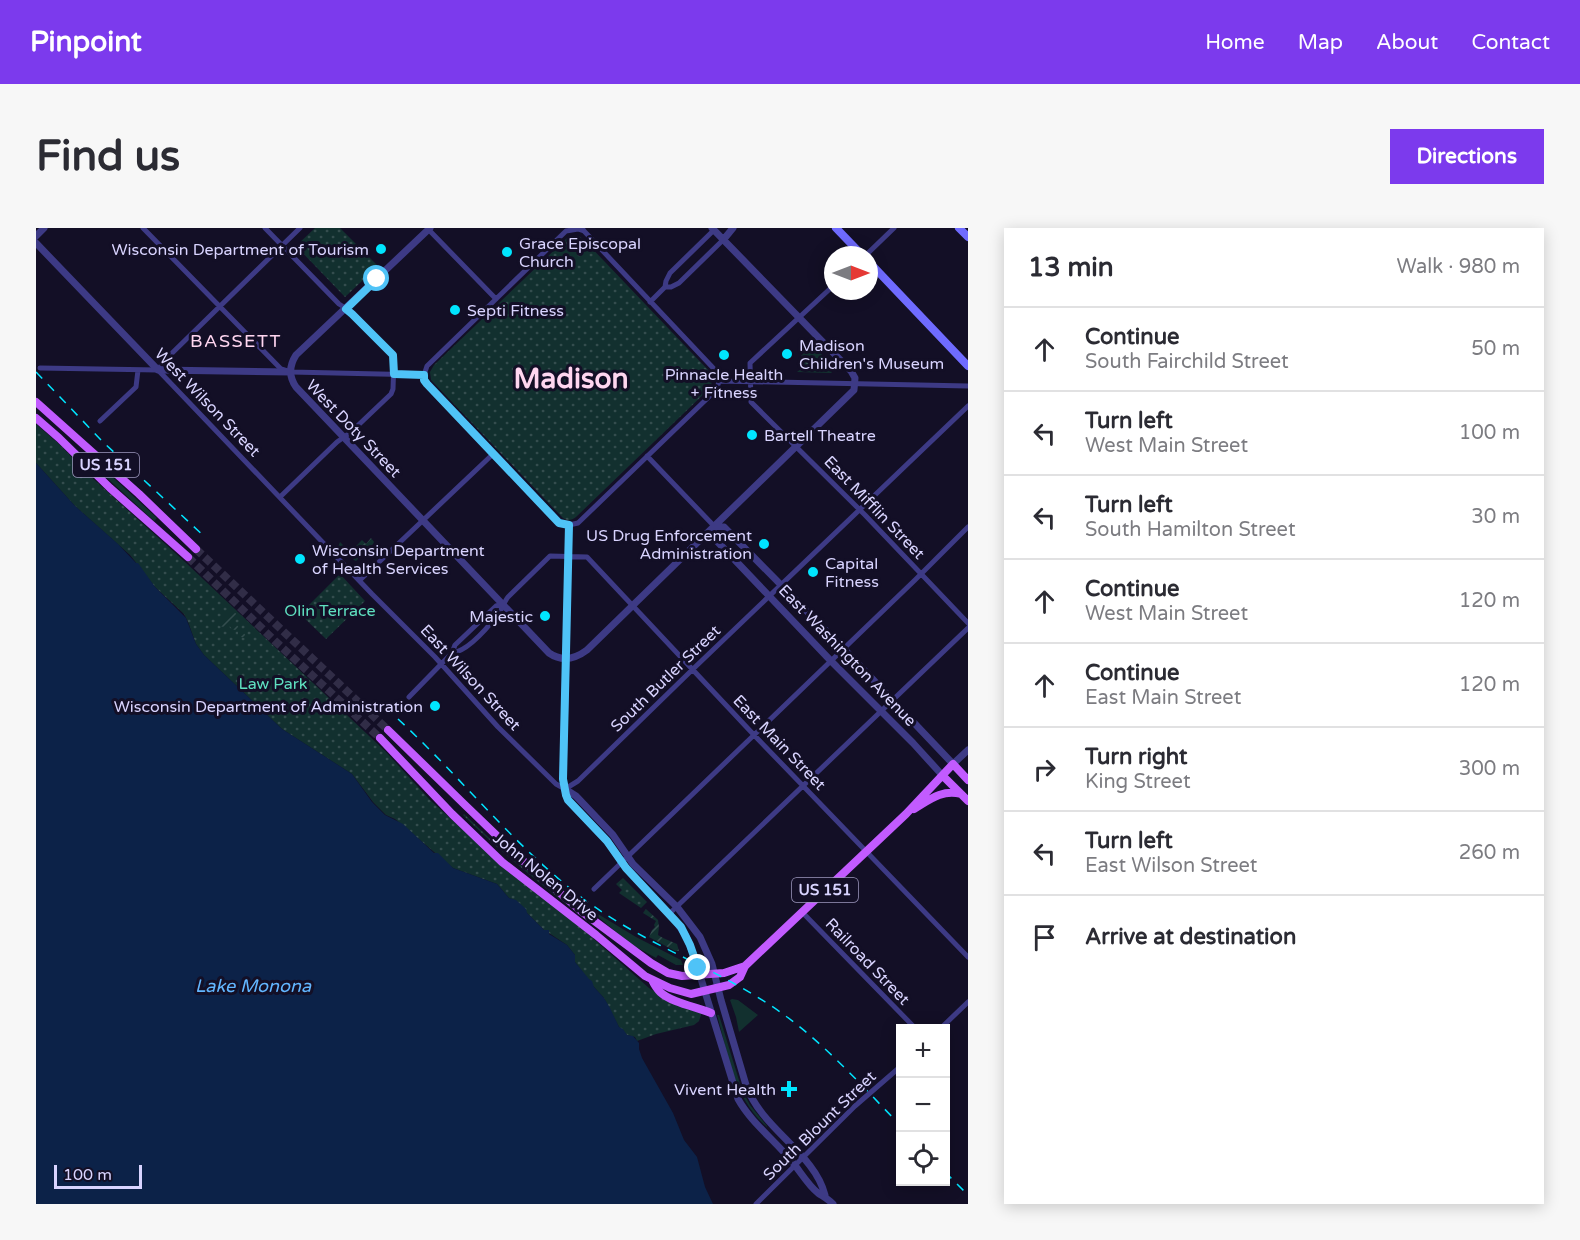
<!DOCTYPE html>
<html lang="en">
<head>
<meta charset="utf-8">
<style>
	body { margin:0; font-family:"Varela Round",sans-serif; background:#f7f7f7; color:#2b2b33 }
	.controls { position:absolute; right:18px; bottom:18px; display:grid; overflow:hidden; border-radius:0px; box-shadow:0 3px 15px #0003 }
	.controls button { width:54px; height:54px; display:grid; place-items:center; padding:0; border:0; border-bottom:2px solid #e1e1e2; background:#fff; color:#2b2b33; font:30px sans-serif }
	.compass { position:absolute; left:788px; top:18px; width:54px; height:54px; border-radius:50%; background:#fff; box-shadow:0 3px 15px #0003; rotate:90deg }
	.scale { position:absolute; left:18px; bottom:15px; width:88px; box-sizing:border-box; padding-left:6px; border:3px solid #d9d4ff; border-top:0; font-size:16px; line-height:21px; white-space:nowrap; color:#d9d4ff; -webkit-text-stroke:4px #130f26; paint-order:stroke }
	.stop { position:absolute; width:18px; height:18px; margin:-14px; border:4px solid #4fc3f7; border-radius:50%; background:#fff }
	.stop.end { background:#4fc3f7; border-color:#fff; box-shadow:0 2px 6px #0008 }
	.list { margin:0; padding:0; list-style:none }
	h2 { display:flex; justify-content:space-between; align-items:center; height:78px; margin:0; padding:0 24px; font-size:26px }
	h2 small { font-size:20px; font-weight:400; color:#7c7c81 }
	.list li { display:grid; grid-template-columns:39px 1fr auto; gap:18px; align-items:center; box-sizing:border-box; height:84px; padding:0 24px; border-top:2px solid #e1e1e2 }
	.list b { display:block; font-size:22px; white-space:nowrap }
	.list p { margin:0; font-size:20px; white-space:nowrap; color:#7c7c81 }
	.list em { font-size:20px; font-style:normal; color:#7c7c81 }
	.icon { flex:none; width:33px; height:33px; fill:none; stroke:currentColor; stroke-width:2; stroke-linecap:round; stroke-linejoin:round }
	.map { position:relative; flex:none; width:932px; height:976px; overflow:hidden; border-radius:0px }
	header { display:flex; align-items:center; gap:36px; box-sizing:border-box; height:84px; padding:0 30px; background:#7c3aed; color:#fff }
	header strong { font-size:28px }
	nav { display:flex; gap:33px; margin-inline-start:auto; font-size:21px }
	.intro { display:flex; align-items:center; justify-content:space-between; box-sizing:border-box; height:144px; padding:0 36px }
	h1 { margin:0; font-size:42px }
	.button { padding:15px 27px; border-radius:0px; background:#7c3aed; color:#fff; font-size:21px; font-weight:700 }
	main { display:flex; gap:36px; padding:0 36px }
	aside { flex:1; background:#fff; border-radius:0px; box-shadow:0 3px 15px #0003 }
	.map>svg:first-child { display:block }
</style>
</head>
<body>
<header>
<strong>Pinpoint</strong>
<nav><a>Home</a><a>Map</a><a>About</a><a>Contact</a></nav>
</header>
<div class="intro"><h1>Find us</h1><a class="button">Directions</a></div>
<main>
<div class="map">
<svg width="932" height="976" viewBox="0 0 932 976">
	<defs>
		<pattern id="park-dots" width="8" height="8" patternUnits="userSpaceOnUse" patternTransform="scale(1.5)"><rect width="8" height="8" fill="#12302f"/><path d="M2 2h.1M6 6h.1" fill="none" stroke="#344d4e" stroke-width="1.8" stroke-linecap="round"/></pattern>
		<pattern id="garden-furrows" width="10" height="10" patternUnits="userSpaceOnUse" patternTransform="scale(1.5)"><rect width="10" height="10" fill="#12302f"/><path d="M-1 1l2-2M0 10L10 0M9 11l2-2" fill="none" stroke="#344d4e"/></pattern>
	</defs>
	<rect width="100%" height="100%" fill="#130f26"/>
	<path fill="#12302f" d="M57,231l64,59 -3,3 -46,-42 -17,-17z
		M562,686l38,23 45,23 2,5h-7l-18,-10 -2,3 -27,-15 -33,-28z
		M696,771l6,1 20,15 -19,17 -3,-15 -6,-17z
		M681,787h2l23,75 8,15 17,21v1c-33,-28 -39,-73 -50,-112z"/>
	<path fill="url(#park-dots)" d="M279,0h25l38,38 -33,31 -49,-51z
		M539,7l4,1 5,4 127,133 2,7 -4,9 -133,128c-5,4 -11,4 -15,-1l-130,-136 -1,-8 4,-7 133,-127z
		M774,114l25,27 -4,4 -34,-1 4,-3v-13l4,-4 -2,-3z
		M0,196l24,21 30,31 94,85 201,190 45,49 73,66 84,67 62,55 11,7 42,17 -3,9 -5,4 -38,9 -19,7 -2,-4 -8,-2 -8,-8 -15,-29 -10,-11 -19,-25v-7l-8,-10 -18,-12 -1,-3h-4l-30,-30 -5,-2 -12,-14 -44,-16 -58,-49 -9,-4 -13,-13 -21,-28 -70,-45 -78,-74 -8,-11 -8,-22 -4,-8 -29,-27 -25,-32 -55,-49 -39,-43z
		M304,346l25,27 -39,38 -26,-25z
		M587,650l24,24 -6,6 -22,-15 3,-3 -6,-6z"/>
	<path fill="url(#garden-furrows)" d="M335,310l3,4 -1,2 -17,17 -2,-1 -13,-13 -2,1 -1,-1 2,-5 10,10 12,-12 4,4z
		M194,383l4,1 5,4 -4,3v4l12,14 -1,1 -5,-1 -3,-2v-4l-6,-2 -4,-5 -4,3 -5,-1 5,-10z
		M428,586l43,41 19,14 49,42c-39,-31 -77,-61 -112,-96z
		M610,681l12,11 1,7 -1,8 5,3 14,6 2,7h-4l-26,-14 3,-7 3,-3 -1,-2 2,-4 -13,-8z"/>
	<path fill="#0c2248" d="M0,235l39,43 43,38 18,19h2l17,24 31,31 10,26 8,11 78,74 70,45 20,28 13,13 18,9 31,29h4l15,15 44,16 12,14 7,2 10,9 1,4 17,17h5v4l18,11 8,10v7l14,17 3,2 2,6 10,11 6,10 9,19 4,2 4,6 6,1 6,7v6l3,9 31,55 11,27 13,17 8,30 8,17h-677z"/>
	<g fill="none" stroke-linecap="round" stroke-linejoin="round">
		<path stroke="#312d47" stroke-width="8" stroke-dasharray="8 4" stroke-linecap="butt" d="M160,321l192,181
			M152,329l87,84 105,97"/>
		<path stroke="#3d3a85" stroke-width="5" d="M107,0l138,141 10,3 133,3
			M229,0l74,76 14,9 38,40 3,5 -1,31 -2,5 -40,38 -14,10 -57,55
			M392,1l68,70
			M830,27l28,-27
			M797,58l-83,77 1,39 114,113 103,108
			M629,59h6l8,-4 45,-44
			M614,74l15,-15 1,-6 4,-8 44,-43
			M4,140l118,2
			M122,142l214,224 63,63 63,70 58,57 9,5 13,-8 114,-111 276,-264
			M122,142l7,-10 135,-132
			M388,147v5l3,4 132,139 10,2 9,-2 139,-134 2,-8 -3,-10 -132,-140 -2,-3
			M388,147l3,-9 139,-135 12,-2 6,2
			M683,153l249,5
			M64,193l36,-34 2,-17
			M611,228l67,70
			M324,352l133,-126
			M416,425l3,-8 41,-39 7,-2
			M530,430l3,-133
			M373,469l43,-44c16,-2 37,-27 47,-40 3,-4 5,-11 9,-16l42,-41 37,1 167,178 214,222
			M558,661l321,-309 53,-53
			M766,684l113,116
			M633,686l299,-286
			M905,800l27,-26
			M720,976l99,-98 45,-39"/>
		<path stroke="#3d3a85" stroke-width="7" d="M394,0l-134,127c-7,11 -7,22 0,32l253,266c13,9 26,6 38,-3l267,-260 1,-12 -4,-7 -139,-143
			M0,8l8,-8
			M688,11l9,-11
			M0,15l122,127 133,2
			M678,298l10,1 120,122 109,115 15,-14
			M678,298l-1,11 118,124 82,82 30,33
			M530,430l-3,121 3,16 2,5 39,41 19,27 49,52 11,16 8,20 44,143c14,25 38,42 56,65 7,9 15,22 24,29 6,4 10,6 15,11
			M529,561l11,7 37,39 20,29 44,43 23,30 12,27 9,36 25,85c16,45 68,67 79,110"/>
		<path stroke="#6f6bff" stroke-width="8" d="M800,0l26,27
			M923,0l9,9
			M833,34l99,104"/>
		<path stroke="#c25bff" stroke-width="8" d="M0,174l103,92 57,55
			M0,190l23,20 51,50 78,69
			M352,502l76,74 57,55 60,52 70,52 17,10 14,3 42,-3 21,-7
			M344,510l72,76 50,48 94,73 49,41 25,12 21,6 38,-9 11,-8 5,-11 161,-152 47,-50 15,16
			M907,548l25,25
			M878,581c15,-9 28,-20 47,-15
			M616,752c2,4 5,9 8,12 12,11 37,15 51,21"/>
		<path stroke="#00e5ff" stroke-width="1.5" stroke-dasharray="9 8" stroke-linecap="butt" d="M0,144l66,69 104,97
			M362,491c63,58 115,126 183,178 59,45 128,68 189,108 50,33 89,78 130,120
			M909,944l23,23"/>
	</g>
	<g fill="none" stroke-linecap="round" stroke-linejoin="round">
		<path stroke="#4fc3f7" stroke-width="8" d="M341,51l-31,30 6,5 41,41 1,19 30,1v5l3,4 132,139 10,2 -6,254 3,16 2,5 39,41 19,27 55,59 9,18 8,23"/>
	</g>
	<g fill="#00e5ff" stroke="#130f26" stroke-width="2">
		<circle cx="345" cy="21" r="6"/>
		<circle cx="471" cy="24" r="6"/>
		<circle cx="419" cy="82" r="6"/>
		<circle cx="751" cy="126" r="6"/>
		<circle cx="688" cy="127" r="6"/>
		<circle cx="716" cy="207" r="6"/>
		<circle cx="728" cy="316" r="6"/>
		<circle cx="264" cy="331" r="6"/>
		<circle cx="777" cy="344" r="6"/>
		<circle cx="509" cy="388" r="6"/>
		<circle cx="399" cy="478" r="6"/>
		<path d="M750 852h6v6h6v6h-6v6h-6v-6h-6v-6h6z"/>
	</g>
	<g text-anchor="middle" stroke-width="6" stroke-linejoin="round" paint-order="stroke">
		<g fill="#130f26" stroke="#9e99be" stroke-width="1.5">
			<rect x="37" y="225" width="66" height="24" rx="4.5"/>
			<rect x="756" y="650" width="66" height="24" rx="4.5"/>
		</g>
		<g font-size="15" font-weight="bold" fill="#d9d4ff">
			<text x="70" y="242">US 151</text>
			<text x="789" y="667">US 151</text>
		</g>
		<g font-size="16" fill="#d9d4ff" stroke="#130f26" text-anchor="start">
			<text x="483" y="21">Grace Episcopal<tspan x="483" dy="18">Church</tspan></text>
			<text x="333" y="27" text-anchor="end">Wisconsin Department of Tourism</text>
			<text x="431" y="88">Septi Fitness</text>
			<text x="763" y="123">Madison<tspan x="763" dy="18">Children's Museum</tspan></text>
			<text x="688" y="152" text-anchor="middle">Pinnacle Health<tspan x="688" dy="18">+ Fitness</tspan></text>
			<text x="728" y="213">Bartell Theatre</text>
			<text x="716" y="313" text-anchor="end">US Drug Enforcement<tspan x="716" dy="18">Administration</tspan></text>
			<text x="276" y="328">Wisconsin Department<tspan x="276" dy="18">of Health Services</tspan></text>
			<text x="789" y="341">Capital<tspan x="789" dy="18">Fitness</tspan></text>
			<text x="497" y="394" text-anchor="end">Majestic</text>
			<text x="387" y="484" text-anchor="end">Wisconsin Department of Administration</text>
			<text x="740" y="867" text-anchor="end">Vivent Health</text>
		</g>
		<g font-size="16" fill="#d9d4ff" stroke="#130f26">
			<text transform="translate(172 174) rotate(46)" y="6">West Wilson Street</text>
			<text transform="translate(318 200) rotate(46)" y="6">West Doty Street</text>
			<text transform="translate(839 279) rotate(46)" y="6">East Mifflin Street</text>
			<text transform="translate(812 427) rotate(46)" y="6">East Washington Avenue</text>
			<text transform="translate(435 449) rotate(47)" y="6">East Wilson Street</text>
			<text transform="translate(629 450) rotate(-44)" y="6">South Butler Street</text>
			<text transform="translate(744 514) rotate(46)" y="6">East Main Street</text>
			<text transform="translate(510 648) rotate(39)" y="6">John Nolen Drive</text>
			<text transform="translate(832 733) rotate(46)" y="6">Railroad Street</text>
			<text transform="translate(783 897) rotate(-44)" y="6">South Blount Street</text>
		</g>
		<g font-size="16" fill="#5fe0c0" stroke="#130f26">
			<text x="294" y="388">Olin Terrace</text>
			<text x="237" y="461">Law Park</text>
		</g>
		<g font-size="18" letter-spacing="1.5" fill="#ffd6f0" stroke="#130f26">
			<text x="200" y="119">BASSETT</text>
		</g>
		<g font-size="18" font-style="italic" fill="#62b6ff" stroke="#130f26">
			<text x="217" y="764">Lake Monona</text>
		</g>
		<g font-size="28" font-weight="bold" fill="#ffd6f0" stroke="#130f26">
			<text x="535" y="160">Madison</text>
		</g>
	</g>
</svg>
<div class="controls">
<button>+</button>
<button>−</button>
<button><svg class="icon" aria-label="locate" viewBox="0 0 24 24"><circle cx="12" cy="12" r="6"/><path d="M12 2v4M12 18v4M2 12h4M18 12h4"/></svg></button>
</div>
<svg class="compass" viewBox="-18 -18 36 36"><path d="M0-13l5 13h-10z" fill="#e53935"/><path d="M0 13l5-13h-10z" fill="#7c7c81"/></svg>
<div class="scale">100 m</div>
<div class="stop" style="left:341px;top:51px"></div>
<div class="stop end" style="left:662px;top:740px"></div>
</div>
<aside>
<h2>13 min<small>Walk · 980 m</small></h2>
<ul class="list">
<li><svg class="icon" aria-label="ahead" viewBox="0 0 24 24"><path d="M12 20V5M6 11l6-6 6 6"/></svg><div><b>Continue</b><p>South Fairchild Street</p></div><em>50 m</em></li>
<li><svg class="icon" aria-label="left" viewBox="0 0 24 24"><path d="M17 20v-9H6M10 6l-5 5 5 5"/></svg><div><b>Turn left</b><p>West Main Street</p></div><em>100 m</em></li>
<li><svg class="icon" aria-label="left" viewBox="0 0 24 24"><path d="M17 20v-9H6M10 6l-5 5 5 5"/></svg><div><b>Turn left</b><p>South Hamilton Street</p></div><em>30 m</em></li>
<li><svg class="icon" aria-label="ahead" viewBox="0 0 24 24"><path d="M12 20V5M6 11l6-6 6 6"/></svg><div><b>Continue</b><p>West Main Street</p></div><em>120 m</em></li>
<li><svg class="icon" aria-label="ahead" viewBox="0 0 24 24"><path d="M12 20V5M6 11l6-6 6 6"/></svg><div><b>Continue</b><p>East Main Street</p></div><em>120 m</em></li>
<li><svg class="icon" aria-label="right" viewBox="0 0 24 24"><path d="M7 20v-9h11M14 6l5 5-5 5"/></svg><div><b>Turn right</b><p>King Street</p></div><em>300 m</em></li>
<li><svg class="icon" aria-label="left" viewBox="0 0 24 24"><path d="M17 20v-9H6M10 6l-5 5 5 5"/></svg><div><b>Turn left</b><p>East Wilson Street</p></div><em>260 m</em></li>
<li><svg class="icon" aria-label="arrive" viewBox="0 0 24 24"><path d="M6 21V4h12l-3 4 3 4H6"/></svg><div><b>Arrive at destination</b></div></li>
</ul>
</aside>
</main>
</body>
</html>
